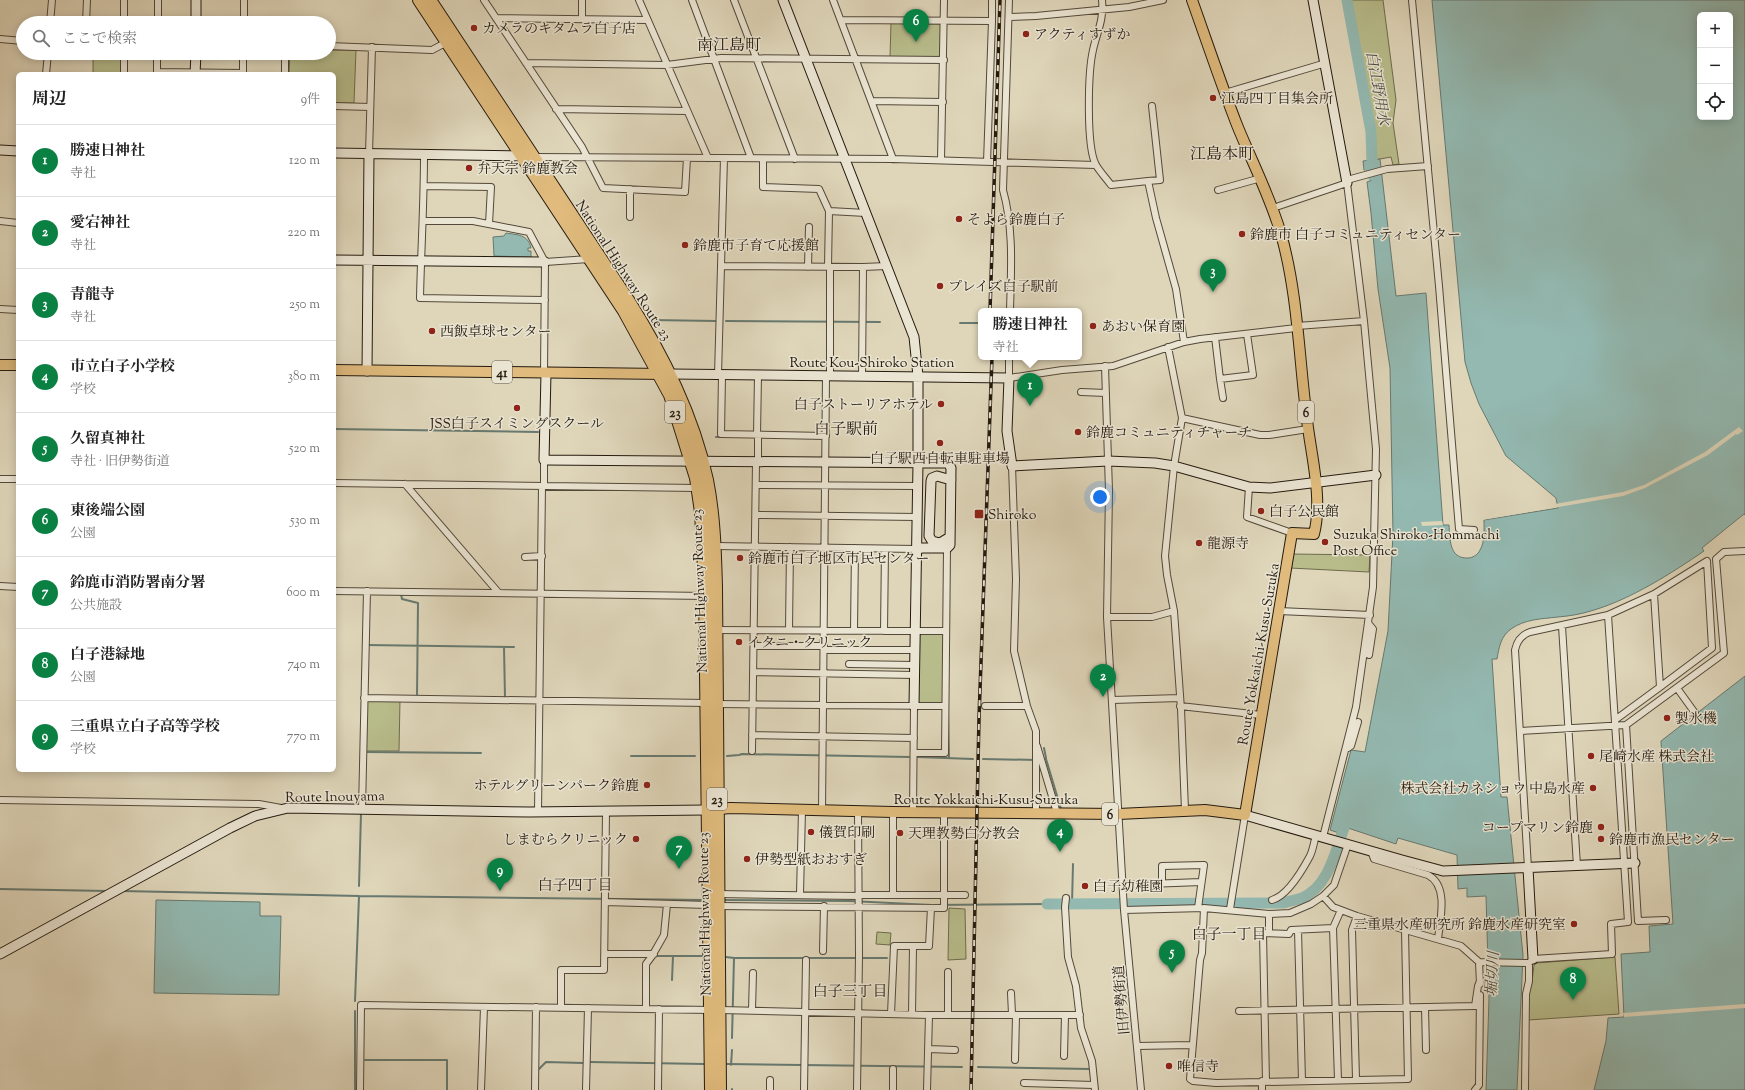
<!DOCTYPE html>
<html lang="ja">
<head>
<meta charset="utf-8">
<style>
	body { margin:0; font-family:"Sorts Mill Goudy","Noto Serif JP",serif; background:#f6f6f6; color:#222 }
	.controls { position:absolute; right:12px; top:12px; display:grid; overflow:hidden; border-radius:6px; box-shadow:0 2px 10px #0003 }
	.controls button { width:36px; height:36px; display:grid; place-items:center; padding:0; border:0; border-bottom:1px solid #e0e0e0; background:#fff; color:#222; font:20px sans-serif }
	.you { position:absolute; left:1100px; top:497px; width:14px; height:14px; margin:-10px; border:3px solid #fff; border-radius:50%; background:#1a73e8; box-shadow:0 0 0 6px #1a73e833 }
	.badge { display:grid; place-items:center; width:26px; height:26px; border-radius:50%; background:#0b8043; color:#fff; font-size:13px; font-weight:700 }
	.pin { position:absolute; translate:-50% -33px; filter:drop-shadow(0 1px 2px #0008) }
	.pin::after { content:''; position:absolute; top:21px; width:14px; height:12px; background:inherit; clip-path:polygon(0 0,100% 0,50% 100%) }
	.popup { position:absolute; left:978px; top:308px; width:104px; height:52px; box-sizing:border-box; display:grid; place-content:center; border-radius:6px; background:#fff; filter:drop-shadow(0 1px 3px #0005); font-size:13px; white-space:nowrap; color:#767676 }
	.popup b { font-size:15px; color:#222 }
	.popup::after { content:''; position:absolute; left:50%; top:100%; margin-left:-8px; border:8px solid transparent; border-top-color:#fff }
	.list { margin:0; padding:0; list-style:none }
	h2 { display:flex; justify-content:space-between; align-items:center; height:52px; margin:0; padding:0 16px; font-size:17px }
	h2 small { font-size:13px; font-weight:400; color:#767676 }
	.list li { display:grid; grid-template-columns:26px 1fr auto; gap:12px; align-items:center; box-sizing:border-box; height:72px; padding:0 16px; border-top:1px solid #e0e0e0 }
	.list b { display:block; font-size:15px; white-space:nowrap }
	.list p { margin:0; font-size:13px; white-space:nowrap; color:#767676 }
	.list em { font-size:13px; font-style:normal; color:#767676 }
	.icon { flex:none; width:22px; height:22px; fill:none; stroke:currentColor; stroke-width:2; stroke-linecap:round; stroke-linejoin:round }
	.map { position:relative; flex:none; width:1745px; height:1090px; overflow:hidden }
	.search { position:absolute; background:#fff; box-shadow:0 2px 10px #0003; left:16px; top:16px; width:320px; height:44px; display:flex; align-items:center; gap:10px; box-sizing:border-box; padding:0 14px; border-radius:22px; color:#767676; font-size:15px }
	.panel { position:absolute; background:#fff; box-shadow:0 2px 10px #0003; left:16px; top:72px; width:320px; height:700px; border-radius:6px }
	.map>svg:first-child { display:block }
</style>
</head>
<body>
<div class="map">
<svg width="1745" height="1090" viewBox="0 0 1745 1090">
	<rect width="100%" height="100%" fill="#dfd6ba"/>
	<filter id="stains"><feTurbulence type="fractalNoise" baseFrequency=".005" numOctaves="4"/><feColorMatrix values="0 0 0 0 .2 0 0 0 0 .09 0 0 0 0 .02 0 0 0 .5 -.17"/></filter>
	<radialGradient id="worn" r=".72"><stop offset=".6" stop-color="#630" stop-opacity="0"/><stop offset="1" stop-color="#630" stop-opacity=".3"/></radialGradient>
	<path fill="#b8bc8b" stroke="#6e6b4d" d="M1346,0h37l13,100 -3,23 6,41 -6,1 -2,-8 -22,4v-17z
		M891,23l49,1 2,3 -1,29 -2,2 -49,-1z
		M329,50h27l-2,53h-20v-29h-45l1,-21h39z
		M93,53h28v21h-28z
		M1291,554l79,1 -1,17 -79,-4z
		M922,632h20l2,3v65l-2,4h-21l-3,-2 1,-67z
		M365,700h35l-1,51h-34z
		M949,908l16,1 1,50 -18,1z
		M877,932l14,1 -1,12 -14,-1z
		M1615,957l4,57 -91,6 1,-34 3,-4 2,-17 3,-2z"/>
	<path fill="#93b9b1" stroke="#677970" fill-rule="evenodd" d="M1432,0h313v515l-1,-1 -42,34 2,3c-32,22 -73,48 -110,59 -12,4 -24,6 -36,7 -17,2 -33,2 -47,12 -10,7 -12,18 -14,30h-5l9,138h6l16,158 -6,135h-31l3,-91 -3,-103 -19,1v-9l-9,1 -1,-34 -59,-17 -2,6 -48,-16 -3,7 -15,-5 21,-80 14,2 23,-121 5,-97 -3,-166 -12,-79 -7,-76 -4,-31 5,-2 -2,-11 -6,1 -1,-9 17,-2 16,137 30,-3 17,232h6c1,14 0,34 19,33 4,0 10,-3 12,-8 5,-8 4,-21 4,-30l74,-12 -2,-10 -50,-42 -27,-52 -8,-21 -6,-21zM1700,15h30v102h-30z
		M506,233c11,2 22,1 25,15h-3v3h3v6l-37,-1 -1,-19 11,-1z
		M1745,676v414h-151l12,-49 2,-23 16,-1 -3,-63 29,-2 -1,-26 24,-2 -12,-183z
		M156,900l104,2v14h21l-2,79 -125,-2z"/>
	<path fill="#dfd6ba" d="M1739,427l4,4 -6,4 -1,-1 -28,21 -63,33 -22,8 -141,24 2,-2 72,-11 -1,-3 68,-12 21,-7 61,-33z
		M1442,521l1,4 -21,1 -1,-4z
		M1745,1004v4l-121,9 -1,-4z"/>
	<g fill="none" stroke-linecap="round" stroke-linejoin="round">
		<path stroke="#677970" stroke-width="2" d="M651,320l65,1
			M726,321l154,1
			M960,323h19
			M334,429l204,3
			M716,437h7
			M401,594l1,5 16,4 -1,93h-2
			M364,606v-13
			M367,645l147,2
			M503,698h2l-1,-51
			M948,712l1,46
			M1044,748l2,10
			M364,752l117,1
			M631,756h64
			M727,756l12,-1 3,-1 167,3
			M917,757l56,2
			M983,759l53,1
			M1042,759h4l15,50
			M1063,817l2,6
			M359,886l2,-73
			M0,889l107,2
			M121,891l238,5 346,4
			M723,900l127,1 82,4 115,-1
			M1072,904l1,-40
			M654,956h49
			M726,957l8,1
			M672,980l1,-24
			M355,1001l4,-105
			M732,1038l2,-80h153
			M365,1060h82v30
			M590,1062l114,2
			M727,1064l235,3
			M731,1065l1,-15
			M978,1067l112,2
			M538,1070l8,-8 37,1
			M355,1090v-79
			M732,1090v-1"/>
		<path stroke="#93b9b1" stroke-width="11" d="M1347,0l24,132 1,29 -2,7 2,7
			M1047,904l237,-1c5,-2 12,-3 18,-5 27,-12 33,-46 42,-70"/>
		<g stroke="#53493a" stroke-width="8">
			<path id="street" d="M484,0l98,147 21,41 82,4 2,-34
				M582,0v19
				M639,0l69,158
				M692,0l59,158
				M734,0l61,159
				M833,0l60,159
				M1009,0l-6,190c11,39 8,81 7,121
				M1102,0c2,20 -5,32 -9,50 -5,22 -7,97 3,115 4,7 10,13 15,20l37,-4 8,37 20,71 8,53
				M1412,0l27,286 20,243 15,1
				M1009,17l27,-1 93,-9 34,-7
				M496,18l151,2
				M841,20l151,1v-21
				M50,23l2,-23
				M86,23l1,-23
				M124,23v-23
				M158,23v-23
				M244,23v-23
				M0,39l23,2
				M329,46l103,4 15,-8
				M526,63l141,2 54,-7 223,2
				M157,72l86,1v-20
				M46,74l2,-21
				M124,74v-21
				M157,74v-21
				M285,74v-21
				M1225,93l101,-30
				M872,101l71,1
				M334,106l36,1
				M556,109l131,2
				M369,154l3,-107
				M424,155c0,48 -3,95 -4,143l125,2
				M533,157l360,2 203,6
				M763,159v28l56,2 10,22 -1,56
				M941,160l3,-160
				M987,162l5,-141
				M1347,180l40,-11 41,-3
				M1148,181l12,-1 -8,-74
				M424,186l67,1 -2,37
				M630,189v28
				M1218,190l43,-12
				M1273,208l74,-25 17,138 12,128 -3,138 -17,120 -33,130
				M829,211l37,2
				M0,221l18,2
				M423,221h50l56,11 16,30 -1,111
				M545,262l44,-3
				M722,266l141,1 24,-1
				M808,267l1,-40
				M0,309l18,1
				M1297,326l67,-5
				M1215,337l5,42 33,-4 -6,-41
				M1168,347l14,71 -8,48 -9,90 2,19 7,36 7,98 4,101
				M1009,357v21l53,-8 51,-4 71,-24 16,-3 96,-11
				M1105,366l4,125 -2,126 17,293 17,180
				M718,375l6,-217
				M722,375l-1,59 105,2
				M830,376v-109
				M862,377l1,-110
				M1220,379l3,19
				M1081,392l25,1
				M1182,418l78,17h9l39,-6
				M757,435l1,-60
				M758,435v27
				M1012,466l4,113 -2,72 13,55 9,25v82
				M0,479h18
				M334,483l363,5
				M405,484l93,108
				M757,485l161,1
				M544,486v-26
				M1249,487l-2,30 45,16
				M756,515l161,2
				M715,546l202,3
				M525,557l17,-1
				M0,586l18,1
				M334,591l372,5
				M1279,611l91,4
				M1107,617h45l22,-6
				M1368,623l5,6 -4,26
				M1562,626l15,240
				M716,630l230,1
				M789,630l1,-83
				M854,630l1,-82
				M884,631l1,-82
				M754,646h70
				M824,650h91
				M849,664l66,1
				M753,672l162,3
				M1677,688l18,25
				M364,698l343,5
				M1112,700l68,-2
				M717,704l228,2
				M985,706h42
				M1180,706l81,9
				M1615,720l45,-33 -6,-93
				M1626,725l12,196 28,-1
				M1521,731l105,-6 98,-72 -8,-94 8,-7 21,-1
				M752,735l162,3
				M1037,746l20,67
				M1348,748l3,-2 7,-24
				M752,751l4,-289
				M914,753h31l2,-205
				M0,800l259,4 22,4
				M362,809l5,-218
				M822,811l4,-435
				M538,812l4,-326
				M913,812l1,-106
				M1371,851l3,8 54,16c21,11 12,45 10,64
				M1528,868l-13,-218c2,-9 6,-15 15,-18l78,-17 46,-21 53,-33 5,87 -52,39
				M1162,882v-16l42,-1 -6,43
				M1122,885l79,-3
				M718,894l140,2 2,-1h105
				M800,894l2,-84
				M893,895v-83
				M1323,896l10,11 24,9 104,30 18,16 50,1 4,-4 79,-5 -1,-30 17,-2 -20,-307
				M1066,898l-1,9 3,50 8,29 5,42 11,33 3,29
				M1272,900c15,-4 31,-31 38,-44 3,-6 4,-14 6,-21
				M605,902l103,3
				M718,906l226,2v-96
				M1204,908l-2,45 -2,7 -10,119 3,2 23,2 192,-4 -3,-149
				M1230,909l15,-94
				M1124,910l80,-2 65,6 21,-1 21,-9 12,-8 11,-11 14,-41
				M1269,914v19
				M1298,930l4,151
				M823,951l1,-45
				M605,954h49
				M1479,962l1,22
				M948,972v42
				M1011,993l1,21
				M561,1007v-37h43l2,-158
				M1425,1007l1,43
				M646,1009v-45l6,-8 12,-21 3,-31
				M720,1010l209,5h151
				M752,1010l1,-37
				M1239,1011l236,-5 3,-20 2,-5
				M891,1014l3,-68h35l2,-38
				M912,1014l1,-68
				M1137,1046l55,-1
				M929,1049l26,1
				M1064,1056l1,-41
				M1015,1060l1,-45
				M1356,1079l-4,-149 5,-14
				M1338,1080l-5,-152 8,-18
				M1262,1081v9
				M1266,1082l-3,-149 26,1 2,-4 42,-2
				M1024,1083l70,2
				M360,1090l1,-85 350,5
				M481,1090l3,-83
				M535,1090l1,-83
				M586,1090l2,-82
				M658,1090l1,-81
				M770,1090v-10
				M804,1090l2,-130
				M857,1090l2,-134 -1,-144
				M893,1090v-21
				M927,1090l2,-75
				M1475,1090l4,-5 1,-90
				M1525,1090l1,-96 3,-13v-18"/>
		</g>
		<g stroke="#241a0f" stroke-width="11">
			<path id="secondary" d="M783,0l131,337 4,39v87l-4,243
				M1313,0l34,183
				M196,23v-23
				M195,74l1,-21
				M0,150l18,1
				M334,153l193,3
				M334,260l211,2
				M367,371l2,-217
				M546,373l-2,87 404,3 3,5 -1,77 -3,3h-25l-5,1
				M671,374l338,4 -2,53 5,35 96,-5 47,2 19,3 75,21 21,1 106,-13
				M950,537l-10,6 -8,-2 -3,-5 2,-55 1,-3 5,-2 14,4
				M1245,815l157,45 41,11 192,-8
				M1528,868l5,91
				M0,954l230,-126 25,-12 33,-8 241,4 177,-2"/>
		</g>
		<g stroke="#241a0f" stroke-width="12">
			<path id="primary" d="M0,365h18
				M334,370l330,4
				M710,810l20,-2 163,4 225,2 87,-4 40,5 47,-282 22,1c9,-35 -3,-79 -7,-114 -8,-61 -9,-126 -26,-186 -11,-38 -29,-72 -44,-109 -16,-41 -30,-83 -45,-125"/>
		</g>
		<g stroke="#241a0f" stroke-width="14">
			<path id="highway" d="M419,0l205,311 46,84 26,83 5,34 4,76 6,502
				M430,0l198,300c35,56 65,115 79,180 7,35 8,71 9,107l4,503"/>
		</g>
		<use href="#street" stroke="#eae4d2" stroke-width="6"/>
		<use href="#secondary" stroke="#eae4d2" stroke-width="9"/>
		<use href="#primary" stroke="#e0bb7d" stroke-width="10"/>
		<use href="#highway" stroke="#e0bb7d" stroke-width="12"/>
		<g stroke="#241a0f" stroke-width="3.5">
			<path id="rail" d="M990,311l10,-311
				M971,1090l8,-372 13,-361"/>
		</g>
		<use href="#rail" stroke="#eae4d2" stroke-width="2" stroke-dasharray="6" stroke-linecap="butt"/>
	</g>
	<g fill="#8f2418" stroke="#eae4d2" stroke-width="1.5">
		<circle cx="474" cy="28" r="4"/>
		<circle cx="1026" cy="34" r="4"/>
		<circle cx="1213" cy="98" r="4"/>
		<circle cx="469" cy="168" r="4"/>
		<circle cx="959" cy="219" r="4"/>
		<circle cx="1242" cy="234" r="4"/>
		<circle cx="685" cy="245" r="4"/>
		<circle cx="940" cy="286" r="4"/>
		<circle cx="1093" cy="326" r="4"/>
		<circle cx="432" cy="331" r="4"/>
		<circle cx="941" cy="404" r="4"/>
		<circle cx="517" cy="408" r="4"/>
		<circle cx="1078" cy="432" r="4"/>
		<circle cx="940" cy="443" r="4"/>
		<circle cx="1261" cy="511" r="4"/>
		<rect x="974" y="509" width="10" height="10" rx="2"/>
		<circle cx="1325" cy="542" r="4"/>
		<circle cx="1199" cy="543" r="4"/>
		<circle cx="740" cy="558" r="4"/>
		<circle cx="739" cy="642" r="4"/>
		<circle cx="1667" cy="718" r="4"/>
		<circle cx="1591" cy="756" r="4"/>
		<circle cx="647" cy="785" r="4"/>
		<circle cx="1593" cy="788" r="4"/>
		<circle cx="1601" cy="827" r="4"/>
		<circle cx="811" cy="832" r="4"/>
		<circle cx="900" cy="833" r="4"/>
		<circle cx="636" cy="839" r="4"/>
		<circle cx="1601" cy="839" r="4"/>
		<circle cx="747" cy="859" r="4"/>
		<circle cx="1085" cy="886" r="4"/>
		<circle cx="1574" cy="924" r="4"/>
		<circle cx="1169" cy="1066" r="4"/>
	</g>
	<g text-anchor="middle" stroke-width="3" stroke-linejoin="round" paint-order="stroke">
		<g fill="#eae4d2" stroke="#5f574a" stroke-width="1">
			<rect x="492" y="361" width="20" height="22" rx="3"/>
			<rect x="665" y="401" width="20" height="22" rx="3"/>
			<rect x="1298" y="401" width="16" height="22" rx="3"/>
			<rect x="707" y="788" width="20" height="22" rx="3"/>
			<rect x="1102" y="803" width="16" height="22" rx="3"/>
		</g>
		<g font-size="13" font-weight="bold" fill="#241a0f">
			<text x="502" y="377">41</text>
			<text x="675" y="417">23</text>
			<text x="1306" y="417">6</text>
			<text x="717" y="804">23</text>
			<text x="1110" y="819">6</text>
		</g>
		<g font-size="14" fill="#241a0f" stroke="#eae4d2" text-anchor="start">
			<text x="482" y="33">カメラのキタムラ白子店</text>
			<text x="1034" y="39">アクティすずか</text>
			<text x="1221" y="103">江島四丁目集会所</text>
			<text x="477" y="173">弁天宗 鈴鹿教会</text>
			<text x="967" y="224">そよら鈴鹿白子</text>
			<text x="1250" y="239">鈴鹿市 白子コミュニティセンター</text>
			<text x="693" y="250">鈴鹿市子育て応援館</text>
			<text x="948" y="291">プレイズ白子駅前</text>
			<text x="1101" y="331">あおい保育園</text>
			<text x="440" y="336">西飯卓球センター</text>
			<text x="933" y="409" text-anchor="end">白子ストーリアホテル</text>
			<text x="517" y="428" text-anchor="middle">JSS白子スイミングスクール</text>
			<text x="1086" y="437">鈴鹿コミュニティチャーチ</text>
			<text x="940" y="463" text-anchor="middle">白子駅西自転車駐車場</text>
			<text x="1269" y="516">白子公民館</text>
			<text x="988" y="519">Shiroko</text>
			<text x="1333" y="539">Suzuka Shiroko-Hommachi<tspan x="1333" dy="16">Post Office</tspan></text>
			<text x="1207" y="548">龍源寺</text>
			<text x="748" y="563">鈴鹿市白子地区市民センター</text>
			<text x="747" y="647">イタニ・クリニック</text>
			<text x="1675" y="723">製氷機</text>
			<text x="1599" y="761">尾崎水産 株式会社</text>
			<text x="639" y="790" text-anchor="end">ホテルグリーンパーク鈴鹿</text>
			<text x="1585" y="793" text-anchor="end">株式会社カネショウ 中島水産</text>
			<text x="1593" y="832" text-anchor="end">コープマリン鈴鹿</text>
			<text x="819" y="837">儀賀印刷</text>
			<text x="908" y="838">天理教勢白分教会</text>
			<text x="628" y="844" text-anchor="end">しまむらクリニック</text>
			<text x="1609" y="844">鈴鹿市漁民センター</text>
			<text x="755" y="864">伊勢型紙おおすぎ</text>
			<text x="1093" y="891">白子幼稚園</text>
			<text x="1566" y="929" text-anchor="end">三重県水産研究所 鈴鹿水産研究室</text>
			<text x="1177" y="1071">唯信寺</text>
		</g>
		<g font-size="14" fill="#241a0f" stroke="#eae4d2">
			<text transform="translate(624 270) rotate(57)" y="5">National Highway Route 23</text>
			<text x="872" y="367">Route Kou-Shiroko Station</text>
			<text transform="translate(699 591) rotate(-92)" y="5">National Highway Route 23</text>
			<text transform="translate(1258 654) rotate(-80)" y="5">Route Yokkaichi-Kusu-Suzuka</text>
			<text transform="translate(335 796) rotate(-1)" y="5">Route Inouyama</text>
			<text x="986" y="804">Route Yokkaichi-Kusu-Suzuka</text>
			<text transform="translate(704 914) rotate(-91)" y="5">National Highway Route 23</text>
			<text transform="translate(1121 1000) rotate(-95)" y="5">旧伊勢街道</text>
		</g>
		<g font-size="15" font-style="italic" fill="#454a40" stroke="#eae4d2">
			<text transform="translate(1378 88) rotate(80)" y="5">白江野用水</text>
			<text transform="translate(1492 974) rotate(-87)" y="5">堀切川</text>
		</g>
		<g font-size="15" fill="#241a0f" stroke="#eae4d2">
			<text x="575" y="890">白子四丁目</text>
			<text x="1229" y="939">白子一丁目</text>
			<text x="850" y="996">白子三丁目</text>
		</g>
		<g font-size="16" fill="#241a0f" stroke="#eae4d2">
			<text x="729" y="50">南江島町</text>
			<text x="1222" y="159">江島本町</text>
			<text x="846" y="434">白子駅前</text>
		</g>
	</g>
	<rect width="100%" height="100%" filter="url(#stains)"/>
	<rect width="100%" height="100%" fill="url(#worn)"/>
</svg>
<div class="controls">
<button>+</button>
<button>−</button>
<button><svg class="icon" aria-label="locate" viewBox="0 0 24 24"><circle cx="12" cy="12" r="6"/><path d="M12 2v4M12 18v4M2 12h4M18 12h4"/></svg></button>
</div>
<div class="you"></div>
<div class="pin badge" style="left:1030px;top:406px">1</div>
<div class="popup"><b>勝速日神社</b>寺社</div>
<div class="pin badge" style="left:1103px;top:697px">2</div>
<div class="pin badge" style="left:1213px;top:292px">3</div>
<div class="pin badge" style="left:1060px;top:852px">4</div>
<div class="pin badge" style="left:1172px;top:973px">5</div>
<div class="pin badge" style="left:916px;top:42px">6</div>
<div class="pin badge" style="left:679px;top:869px">7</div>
<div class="pin badge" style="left:1573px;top:1000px">8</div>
<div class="pin badge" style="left:500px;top:891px">9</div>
<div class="search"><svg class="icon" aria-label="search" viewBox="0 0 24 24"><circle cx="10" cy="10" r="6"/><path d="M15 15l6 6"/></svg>ここで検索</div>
<section class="panel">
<h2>周辺<small>9件</small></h2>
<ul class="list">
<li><span class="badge">1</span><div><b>勝速日神社</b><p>寺社</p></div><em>120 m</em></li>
<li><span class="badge">2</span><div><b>愛宕神社</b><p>寺社</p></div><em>220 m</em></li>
<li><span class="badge">3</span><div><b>青龍寺</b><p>寺社</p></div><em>250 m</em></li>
<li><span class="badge">4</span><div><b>市立白子小学校</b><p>学校</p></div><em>380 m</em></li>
<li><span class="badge">5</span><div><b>久留真神社</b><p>寺社 · 旧伊勢街道</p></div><em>520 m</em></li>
<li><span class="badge">6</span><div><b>東後端公園</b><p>公園</p></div><em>530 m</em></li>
<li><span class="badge">7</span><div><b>鈴鹿市消防署南分署</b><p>公共施設</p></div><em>600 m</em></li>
<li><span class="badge">8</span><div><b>白子港緑地</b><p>公園</p></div><em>740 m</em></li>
<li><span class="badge">9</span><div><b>三重県立白子高等学校</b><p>学校</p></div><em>770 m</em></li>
</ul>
</section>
</div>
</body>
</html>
